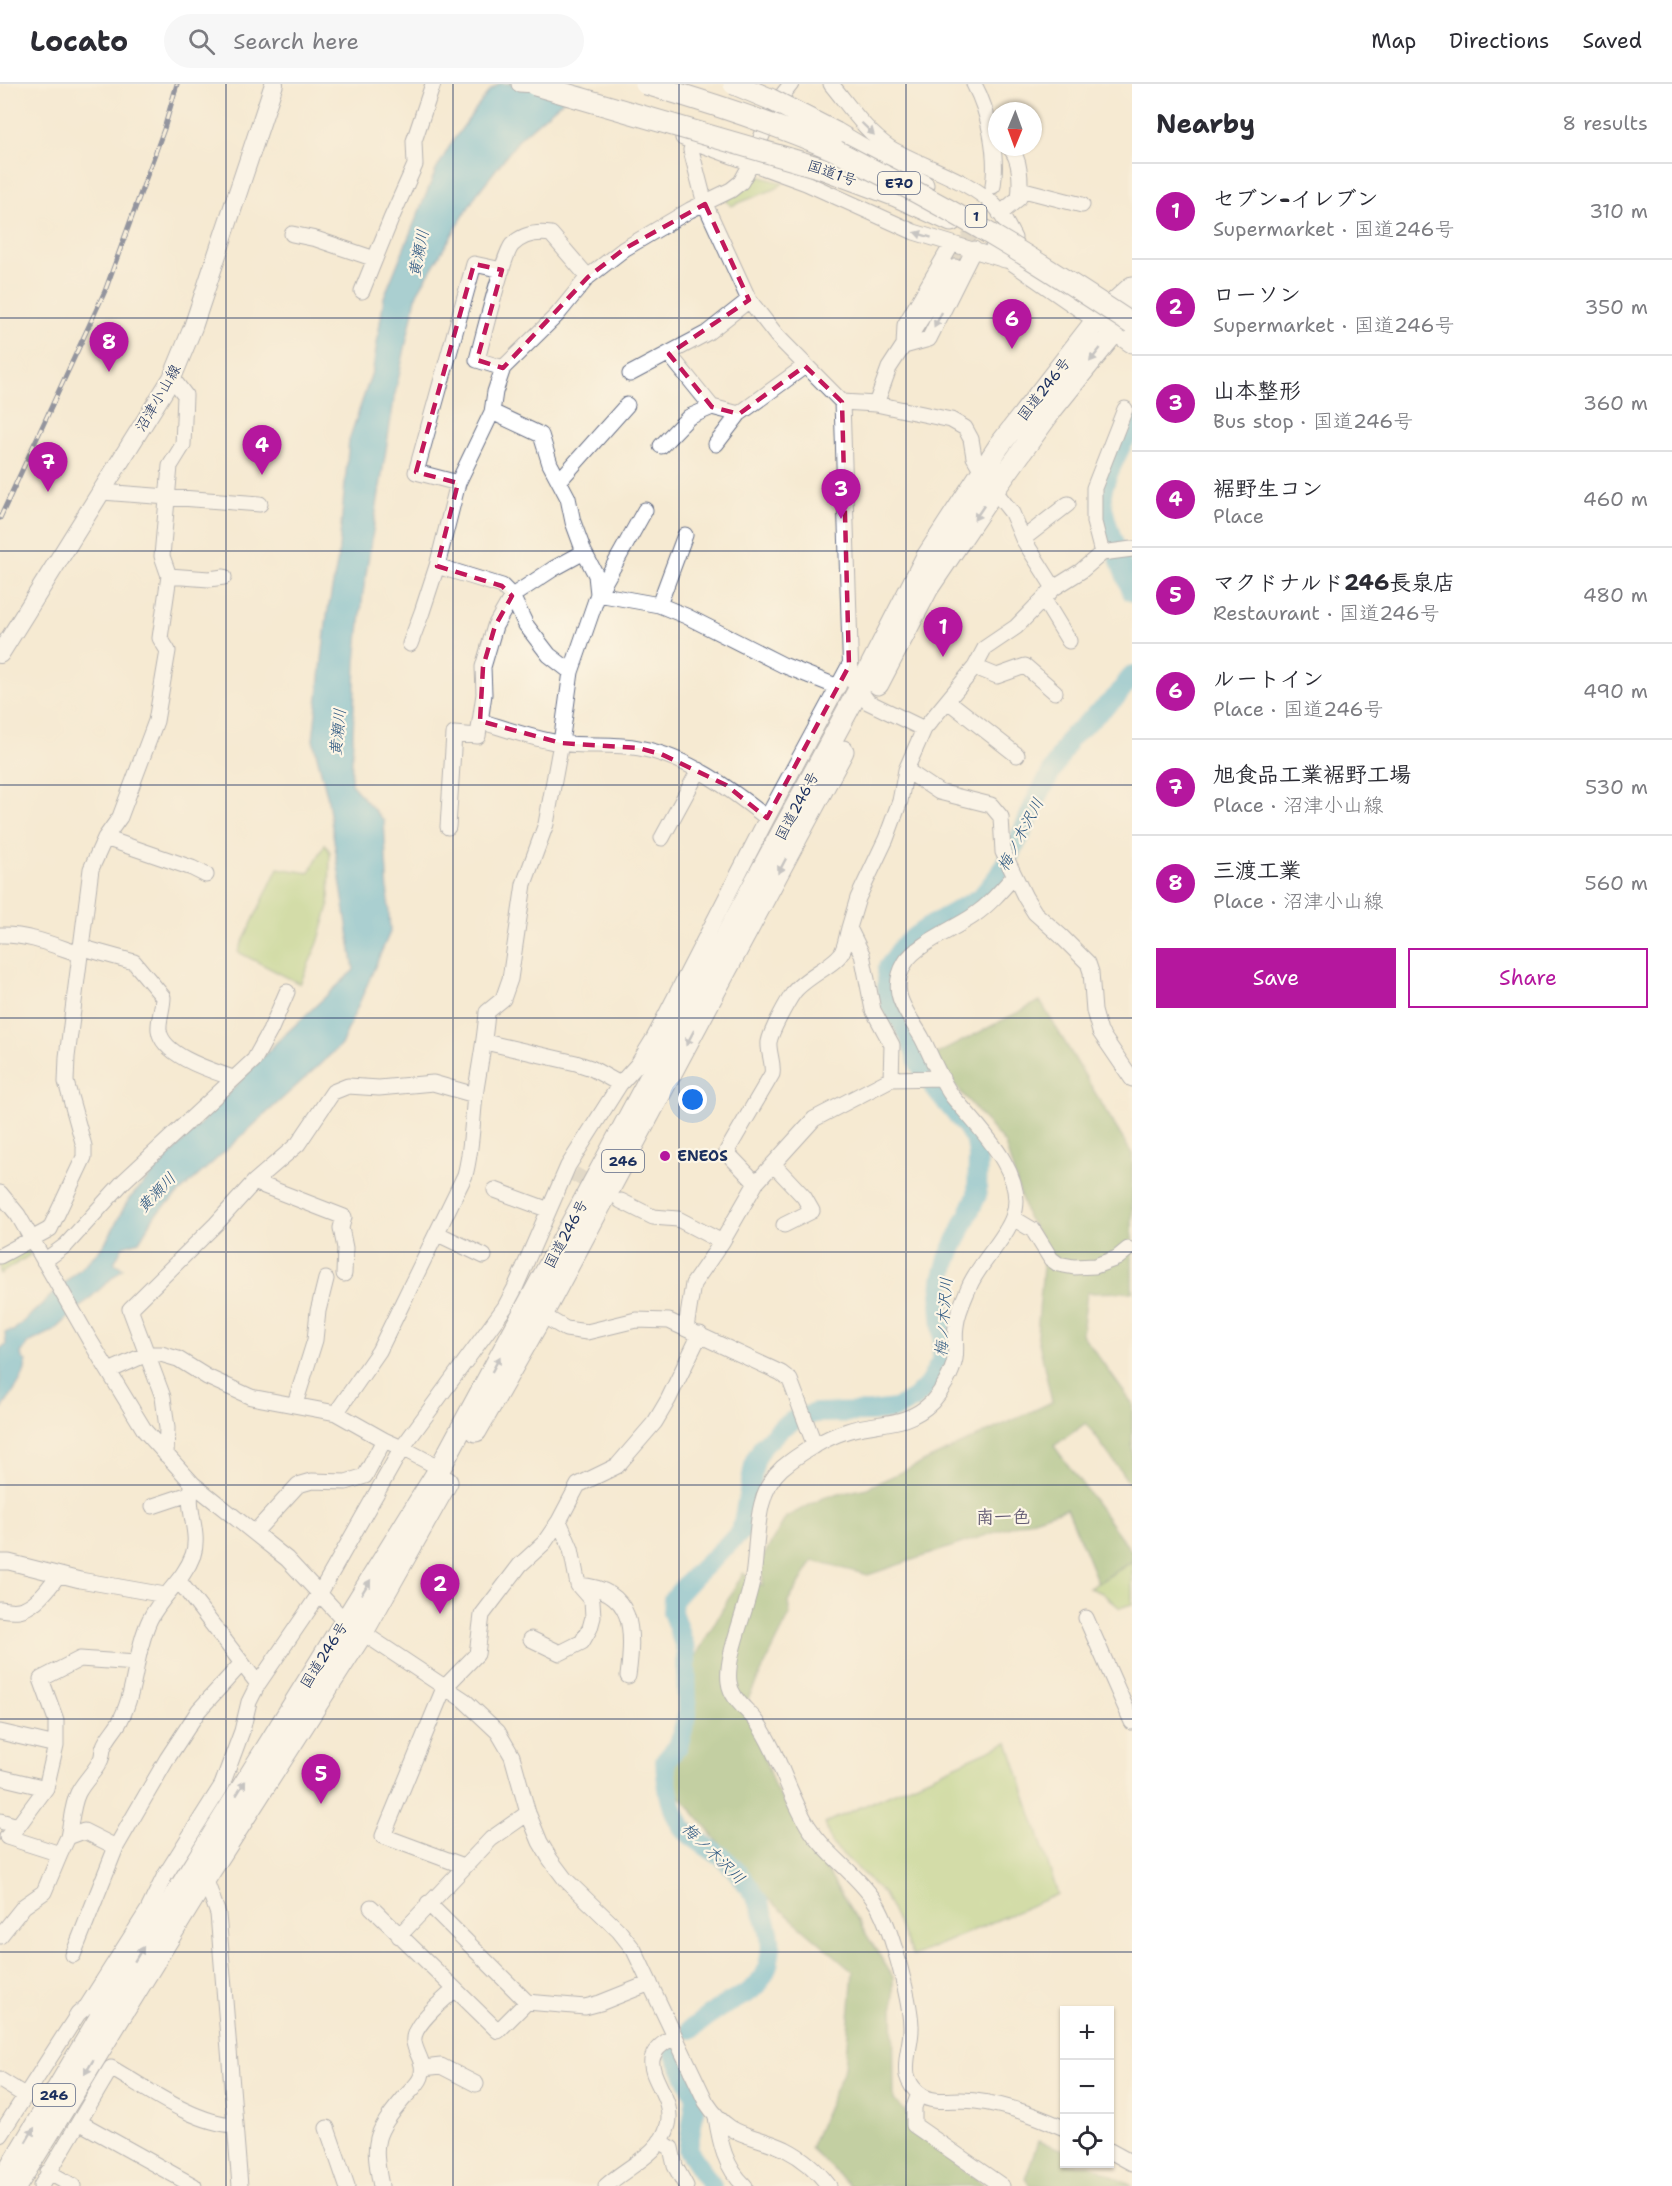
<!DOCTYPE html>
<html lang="en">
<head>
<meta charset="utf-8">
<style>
	body { margin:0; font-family:"Shantell Sans","Klee One",sans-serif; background:#f7f7f7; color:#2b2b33 }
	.controls { position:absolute; right:18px; bottom:18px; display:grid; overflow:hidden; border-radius:0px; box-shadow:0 2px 4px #0004 }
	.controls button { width:54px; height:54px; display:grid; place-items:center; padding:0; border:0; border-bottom:2px solid #e1e1e2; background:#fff; color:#2b2b33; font:30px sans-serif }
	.compass { position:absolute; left:988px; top:18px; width:54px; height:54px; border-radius:50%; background:#fff; box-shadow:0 2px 4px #0004; rotate:181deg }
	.you { position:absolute; left:693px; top:1016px; width:21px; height:21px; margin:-15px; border:4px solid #fff; border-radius:50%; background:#1a73e8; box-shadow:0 0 0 9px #1a73e833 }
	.badge { display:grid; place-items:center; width:39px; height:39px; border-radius:50%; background:#b5179e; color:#fff; font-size:20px; font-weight:700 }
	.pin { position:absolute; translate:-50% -50px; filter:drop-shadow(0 2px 3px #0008) }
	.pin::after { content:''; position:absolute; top:32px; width:21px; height:18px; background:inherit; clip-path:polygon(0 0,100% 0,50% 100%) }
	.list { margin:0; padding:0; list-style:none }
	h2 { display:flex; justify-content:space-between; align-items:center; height:78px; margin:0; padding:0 24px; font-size:26px }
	h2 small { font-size:20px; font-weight:400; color:#7c7c81 }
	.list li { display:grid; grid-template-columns:39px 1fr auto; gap:18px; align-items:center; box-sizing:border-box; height:96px; padding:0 24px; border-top:2px solid #e1e1e2 }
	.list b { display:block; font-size:22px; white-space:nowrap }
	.list p { margin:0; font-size:20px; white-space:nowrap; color:#7c7c81 }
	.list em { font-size:20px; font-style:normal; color:#7c7c81 }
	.actions { display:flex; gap:12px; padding:18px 24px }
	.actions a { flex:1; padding:14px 0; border:2px solid #b5179e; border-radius:0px; text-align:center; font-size:21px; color:#b5179e }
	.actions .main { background:#b5179e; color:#fff }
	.icon { flex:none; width:33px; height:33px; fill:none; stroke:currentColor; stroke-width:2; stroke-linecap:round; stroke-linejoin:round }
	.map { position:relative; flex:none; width:1132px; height:2102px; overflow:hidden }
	header { display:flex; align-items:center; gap:36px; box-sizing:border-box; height:84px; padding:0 30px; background:#fff; border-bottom:2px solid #e1e1e2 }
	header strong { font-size:28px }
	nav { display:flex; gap:33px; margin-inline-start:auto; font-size:21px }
	.search { width:420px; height:54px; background:#f7f7f7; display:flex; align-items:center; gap:15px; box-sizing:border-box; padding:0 21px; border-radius:33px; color:#7c7c81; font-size:22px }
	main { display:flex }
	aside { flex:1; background:#fff }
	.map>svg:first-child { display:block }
</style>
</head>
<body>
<header>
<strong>Locato</strong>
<div class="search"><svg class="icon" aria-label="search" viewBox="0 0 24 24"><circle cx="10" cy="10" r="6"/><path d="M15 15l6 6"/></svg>Search here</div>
<nav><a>Map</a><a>Directions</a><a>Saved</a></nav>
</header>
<main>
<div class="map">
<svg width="1132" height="2102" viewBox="0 0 1132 2102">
	<rect width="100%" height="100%" fill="#fcf5e5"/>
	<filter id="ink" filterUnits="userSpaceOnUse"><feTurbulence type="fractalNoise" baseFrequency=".0167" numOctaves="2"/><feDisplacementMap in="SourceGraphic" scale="12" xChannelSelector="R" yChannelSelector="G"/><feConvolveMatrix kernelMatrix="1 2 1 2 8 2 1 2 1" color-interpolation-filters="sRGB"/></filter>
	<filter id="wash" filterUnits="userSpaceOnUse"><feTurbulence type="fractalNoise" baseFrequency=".008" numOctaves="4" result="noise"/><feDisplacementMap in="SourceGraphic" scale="24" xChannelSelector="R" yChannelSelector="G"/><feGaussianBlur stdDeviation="1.35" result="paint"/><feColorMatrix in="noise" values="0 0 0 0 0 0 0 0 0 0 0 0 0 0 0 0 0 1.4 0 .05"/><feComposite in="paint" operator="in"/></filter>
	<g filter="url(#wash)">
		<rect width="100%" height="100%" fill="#f6ead2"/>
		<path fill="#a8cd76" stroke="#627e6a" stroke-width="1.5" d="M758,92l25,7 -6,5 -46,18 -5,-6 17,-10z
			M325,760l5,8 -1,54 -11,37 -18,41 -62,-32 40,-84 31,5z
			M26,1163l4,8 -30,19v-12z
			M1132,1478v42l-12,4 -18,-15 -13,-5z
			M1008,1658l50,152 -145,62 -29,-62 -53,-51 -6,-20z"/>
		<path fill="#86b067" stroke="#507062" stroke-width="1.5" d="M1040,917l92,153v138l-45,1 -5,41 50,69v84l-46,-64 -32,23 78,106v9l-34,22 -31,-75 -199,67 -55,-14 -25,41 2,13 -45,90 30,83 118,189 1,123 62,64 30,22h-136l-40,-38 35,-81 8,-96 -94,-80 -88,-106 14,-110 58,-102 20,13 -1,-27 24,-42 39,-20 42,-9 185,-86 -15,-68 8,-90 -18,-27 -22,-73 -74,-87z
			M1038,2057l26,9v14h26l42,22h-101l-6,-7z"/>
		<path fill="#4fb0ce" stroke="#357096" stroke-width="1.5" d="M499,0h83l-61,53 -45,58 -59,98 -22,101 -32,199 -7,69 -5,122 33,37 6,111 -49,113 -186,170 -16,26 -16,5 -9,17 9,5 -68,62 -27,13 -7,10 1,5 4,3c0,18 -14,31 -23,47l-3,-1v-58l6,-4 -1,-13 8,-1 86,-80c13,-16 19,-34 30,-52l148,-157 77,-72 -27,-175 -14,-55 14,-125 11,-57 11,-118 24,-71 11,-72 52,-127 16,-28 37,-51z"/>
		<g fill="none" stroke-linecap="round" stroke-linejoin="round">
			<path stroke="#4fb0ce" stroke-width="20" d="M1132,341c-8,16 -28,51 -30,69 -2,21 22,76 30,98
				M691,1945c10,-7 20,-16 30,-22 12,-7 25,-11 35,-21 35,-40 0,-100 -34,-129 -11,-8 -32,-20 -40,-30 -12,-18 -16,-46 -17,-66l13,-15 9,-30 -1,-66 -14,-38 1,-13 21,-23 47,-44 14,-72 8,-14 19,-19 12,-7 21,-7 56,-1 24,-3 19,-10 14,-14 13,-24 2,-22 -3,-34 2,-25 6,-22 29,-63 1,-39 -2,-14 -9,-15 -32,-38 -16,-25 -11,-30 -21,-34v-31l16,-23 11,-9 14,-10 53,-30 17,-21 24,-43 14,-33 34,-62 47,-42 15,-21
				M675,1970l21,44 -8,52 24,36"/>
		</g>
	</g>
	<g filter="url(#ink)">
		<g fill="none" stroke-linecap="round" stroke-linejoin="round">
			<path stroke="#cac5bb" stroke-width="15" stroke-dasharray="15 8" stroke-linecap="butt" d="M955,183l37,-78
				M574,1090l26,15"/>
			<g stroke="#687087" stroke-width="17">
				<path id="minor" d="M519,0l16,1
					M831,0c19,23 34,47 59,64 30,18 82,33 105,58 8,9 13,21 19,32
					M974,0c15,28 24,71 19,102
					M683,54l123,45 108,49 91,28
					M691,66l14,54 44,96 28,36 65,66 9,277 17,23 56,27
					M1020,105l62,16
					M1000,130l19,-16c2,-15 2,-40 -10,-51
					M292,150l24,5 59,20
					M952,160l-47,81 -1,21 25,-7 45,-90
					M362,207l29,-72 24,-54 -1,-24 19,-57
					M669,270l43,53 27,7 -23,30
					M503,284l-26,-8c5,-19 26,-105 35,-115 11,-11 25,-13 39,-11l37,43
					M630,290l77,-41 42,-33
					M842,318l34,2 13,-36 66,-101
					M876,320l75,16 14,8 6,11 3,18 8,14
					M739,330l66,-48
					M661,362l28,-29 23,-10
					M560,396l67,-75
					M458,399l-42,-11 58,-208 28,6
					M994,406l18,23 11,26 31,49
					M102,408l158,12
					M645,426l-47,84 61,11 27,11 97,49 55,22
					M1023,455l45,-35
					M1102,469l-8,-31v-34l31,-79
					M437,482l65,20 10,10 14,29 23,30 22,17
					M169,492l40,3 15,-2
					M1044,516l25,41
					M659,521l26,-70
					M410,560l12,-32 15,-46 21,-83 34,-71 3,-20 8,-24 54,-53 31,-38 36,-28 66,-39 41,-20 10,-8 10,-18 22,-57 18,-23
					M975,583l22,9 28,-10 30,26
					M948,617l69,54
					M480,637c26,8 53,18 80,22 26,4 53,0 79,5 49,9 90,40 128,70
					M906,686l33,22 52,13 10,12 2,35 22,45 10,16 26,23 27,27 3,9 3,39 6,21 32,47
					M448,743l6,-93 24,2 6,-42 -1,-27 12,-41 17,-30 41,-27 31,-17
					M105,754l87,30 14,7
					M662,754l37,-68
					M1014,792c-13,15 -25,29 -41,40 -19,13 -58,29 -68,47 -6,10 -8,20 -6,31 3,15 16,31 23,44 10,19 18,42 31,59 24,29 76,78 60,120 -8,23 -34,46 -44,70 -5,12 -12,26 -13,39 -2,11 1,22 -1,33 -3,15 -13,32 -23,43 -26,26 -55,19 -85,29 -22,7 -47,22 -65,37 -27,24 -24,68 -28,101 -3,33 -29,84 -25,113 2,17 18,27 28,40 22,32 31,71 51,104 18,29 47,46 66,74 16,21 36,99 37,126 1,16 -7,33 -4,49 2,8 7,15 14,20 11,8 27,5 40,5 36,1 71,14 103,28
					M0,851c28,-1 53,10 79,19
					M80,863l54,15 29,35c0,11 -5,23 -4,33 3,26 54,41 74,48
					M485,958l91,21 15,5 29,16
					M891,995l1,-34 -19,-35 -11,-56 -13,-26 9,-30 28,-59 14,-38 6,-31 18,-41 51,-62 10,-19 31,-21 38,-39 27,-17 21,-18 30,-4
					M773,1080l31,33 8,14 -28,14
					M254,1098l90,35 -3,11 4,20 -1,26
					M756,1099l-25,-26 -4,-6 45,-77c2,-11 -4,-21 -3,-32 2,-11 18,-40 25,-50 12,-16 44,-28 49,-42 3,-7 4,-15 6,-22
					M495,1106l54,20
					M0,1109l18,22 71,124 56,92 48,53 94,75 58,62 119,79 34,32 14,24 16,57 12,29 10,17 15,20 54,52 15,19 72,152c25,38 43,30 79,47 18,9 32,21 44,37
					M621,1117l32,16 25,2 44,23
					M1013,1134l20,12 18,29 7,5 16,3 21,-1 22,-8 11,-9
					M438,1150l46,22
					M0,1172l50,-27 34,-72v-11l-18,-64 1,-25 24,-188 14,-31 15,-21 36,-96 12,-70 -8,-13 9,-62 -7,-20 8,-90 13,-21 2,-50 -13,-17
					M44,1177l22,-16 58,-64 130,-121 16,-29 17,-39
					M542,1231l24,14 21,3 49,-12 33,1 112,52 9,7 25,66
					M686,1244l7,-44 29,-42 34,-59 58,-64 77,-40 51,-1
					M109,1287l38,-17h14l17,5 29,18 44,20 85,16 48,27 18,8 38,20
					M295,1320l20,-64 3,-29 8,-32
					M336,1329l43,-62 86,-176c7,-26 7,-53 10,-79 4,-28 10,-55 12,-84l16,-13 7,-20 14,-95 22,-60 15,-81 10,-71 27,-78 -2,-19 -12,-23 -11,-30 -5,-24 -18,-34 -9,-29 -49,-23
					M166,1371l1,-27 -4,-31 -33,-88 86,-85 38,-42 44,-38 35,-52 15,-6 31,2 54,-5 42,12
					M153,1422l36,-12
					M559,1437l12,28 7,36c57,4 56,46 50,91
					M255,1448l43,-47 14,-4 34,1 19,-6 19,-36
					M0,1478h9l71,18 85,15
					M179,1497l79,103
					M0,1525c6,1 13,2 19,1 16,-3 31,-23 39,-35
					M1086,1534l46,104
					M531,1555l29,14 22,-11 8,-14 3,-11 -1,-16 -14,-16
					M0,1648l56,13
					M0,1693l46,11
					M0,1737l18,5 -11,11 53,17 8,-17 16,-6 32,16 -43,108
					M18,1742l28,-38 10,-43v-25l-15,-41 39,-20 56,4
					M68,1753c3,-13 4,-32 10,-44 6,-12 18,-22 23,-34 2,-4 1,-9 3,-13 4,-10 13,-18 17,-27 16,-32 14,-69 29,-100 12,-24 34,-39 43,-64 8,-24 -9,-48 0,-71
					M116,1763l51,-88 32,-49 43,-47
					M464,1782l-81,-30 61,-148 33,-34 5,-39 38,-50 24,-22 15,-22 19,-36 39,-19 38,-44 13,-22 32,-66
					M203,1788l15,42 22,272
					M428,1819l99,99
					M371,1823l127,124 29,-29 58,5 15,-4 50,-20
					M0,1852l24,-30 20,-14 16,-38
					M399,1852l92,-97 37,-26
					M87,1922l61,-96 16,-33 58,-92 20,-54 7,-29 9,-18 62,-91 82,-145 103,-141 10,-19 53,-122 52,-82 18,-20 16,-26 113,-220 82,-152
					M423,1984l18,-2 35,18
					M0,1996l26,16
					M919,2010l-5,13v18l88,61
					M716,2033c4,25 9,51 29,69
					M79,2038l115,64
					M327,2044l20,58
					M0,2051l78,-121 9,-8 9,-1
					M660,2057l11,7 4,18 11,20
					M1110,2067l22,12
					M48,2088l25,14
					M41,2102l70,-118c35,20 84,56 124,57
					M381,2102c-9,-45 -7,-52 23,-88 5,-6 14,-13 17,-21 5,-14 -5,-22 -7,-35 -3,-17 29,-41 41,-53
					M606,2102c20,-19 55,-32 62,-61 9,-37 -45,-62 6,-88"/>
			</g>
			<g stroke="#687087" stroke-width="20">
				<path id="major" d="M0,570l172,-276 21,-51 81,-243"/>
			</g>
			<g stroke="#687087" stroke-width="23">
				<path id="highway" d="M836,49l87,52
					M821,84l75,28 55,25
					M996,164l136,94
					M878,600l50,-96 66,-98 59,-82 79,-98
					M476,1347l66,-116 301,-564
					M0,2101l108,-181 332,-536 418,-777 68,-133 73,-112 100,-129 33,-30
					M16,2102l189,-307 158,-247 84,-150"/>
			</g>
			<use href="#minor" stroke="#fff" stroke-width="15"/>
			<use href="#major" stroke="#fff" stroke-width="18"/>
			<use href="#highway" stroke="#fff" stroke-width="21"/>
			<g stroke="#1b2f5e" stroke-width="5">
				<path id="rail" d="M0,434l105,-227 59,-162 13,-45"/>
			</g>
			<use href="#rail" stroke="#fcf5e5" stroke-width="3" stroke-dasharray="9" stroke-linecap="butt"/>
			<g stroke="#687087" stroke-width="23" stroke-linecap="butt">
				<path id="highway-bridge" d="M646,0c62,18 124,38 184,64 19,9 38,20 57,29 85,43 165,94 245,147
					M734,0l36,15 66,34
					M535,1l286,83"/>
			</g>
			<use href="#highway-bridge" stroke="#fff" stroke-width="21"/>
		</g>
		<defs><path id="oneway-solid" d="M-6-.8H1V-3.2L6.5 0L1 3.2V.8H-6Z" transform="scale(1.5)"/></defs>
		<g fill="#8d97ae">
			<use href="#oneway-solid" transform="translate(868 45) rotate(44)"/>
			<use href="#oneway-solid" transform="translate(923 151) rotate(-163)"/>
			<use href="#oneway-solid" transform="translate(938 236) rotate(117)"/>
			<use href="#oneway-solid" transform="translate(1095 271) rotate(128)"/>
			<use href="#oneway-solid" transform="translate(979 429) rotate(124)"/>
			<use href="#oneway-solid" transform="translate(782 782) rotate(118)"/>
			<use href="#oneway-solid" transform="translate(690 954) rotate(118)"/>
			<use href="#oneway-solid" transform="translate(496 1280) rotate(-62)"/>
			<use href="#oneway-solid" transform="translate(366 1503) rotate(-58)"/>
			<use href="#oneway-solid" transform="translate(241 1704) rotate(-58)"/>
			<use href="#oneway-solid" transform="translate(139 1870) rotate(-58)"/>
			<use href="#oneway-solid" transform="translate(89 1983) rotate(121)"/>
			<use href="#oneway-solid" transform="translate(30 2051) rotate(-59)"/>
		</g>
	</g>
	<path d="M0 0H1132V2102H0ZM705,120l44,96 -80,54 43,53 27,7 66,-48 37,36 7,264 -82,152 -41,-33 -65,-31 -23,-6 -77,-5 -81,-22 3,-54 12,-41 17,-30 -10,-10 -65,-20 21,-83 -42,-11 58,-208 28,6 -25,90 26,8 85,-91 36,-28z" fill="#f6ead2" fill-opacity=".55" fill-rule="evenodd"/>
	<path fill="none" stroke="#c2185b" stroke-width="4.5" stroke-dasharray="12 8" stroke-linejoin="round" d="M705,120l44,96 -80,54 43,53 27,7 66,-48 37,36 7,264 -82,152 -41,-33 -65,-31 -23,-6 -77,-5 -81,-22 3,-54 12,-41 17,-30 -10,-10 -65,-20 21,-83 -42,-11 58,-208 28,6 -25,90 26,8 85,-91 36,-28z"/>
	<path fill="none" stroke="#1b2f5e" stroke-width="1.5" stroke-opacity="0.55" d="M226,0v2102M453,0v2102M679,0v2102M906,0v2102M0,234h1132M0,467h1132M0,701h1132M0,934h1132M0,1168h1132M0,1401h1132M0,1635h1132M0,1868h1132"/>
	<circle fill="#b5179e" stroke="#fcf5e5" stroke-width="2" cx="665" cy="1072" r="6"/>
	<g text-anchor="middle" stroke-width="4.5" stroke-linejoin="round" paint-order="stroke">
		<g fill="#fcf5e5" stroke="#5e6a86" stroke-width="1.5">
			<rect x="878" y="88" width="42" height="22" rx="4.5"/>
			<rect x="965.5" y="121" width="21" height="22" rx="4.5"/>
			<rect x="602" y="1066" width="42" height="22" rx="4.5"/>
			<rect x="33" y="2000" width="42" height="22" rx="4.5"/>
		</g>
		<g font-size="14" font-weight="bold" fill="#1b2f5e">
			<text x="899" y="104">E70</text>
			<text x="976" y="137">1</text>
			<text x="623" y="1082">246</text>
			<text x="54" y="2016">246</text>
		</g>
		<g font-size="15" fill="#1b2f5e" stroke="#fcf5e5">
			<text transform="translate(832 89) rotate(19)" y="5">国道1号</text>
			<text transform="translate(1044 305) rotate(-52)" y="5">国道246号</text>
			<text transform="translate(158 314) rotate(-60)" y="5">沼津小山線</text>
			<text transform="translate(797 722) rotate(-62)" y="5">国道246号</text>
			<text transform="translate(566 1150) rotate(-62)" y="5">国道246号</text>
			<text transform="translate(324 1571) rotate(-58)" y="5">国道246号</text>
		</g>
		<g font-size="15" font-weight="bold" fill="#1b2f5e" stroke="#fcf5e5" text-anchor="start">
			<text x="677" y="1077">ENEOS</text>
		</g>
		<g font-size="16" font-style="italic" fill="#2b5680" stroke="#fcf5e5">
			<text transform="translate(418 169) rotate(-79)" y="6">黄瀬川</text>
			<text transform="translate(337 648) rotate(-84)" y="6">黄瀬川</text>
			<text transform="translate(1020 750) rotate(-62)" y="6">梅ノ木沢川</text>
			<text transform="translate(156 1108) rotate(-46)" y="6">黄瀬川</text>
			<text transform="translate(943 1233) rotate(-86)" y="6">梅ノ木沢川</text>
			<text transform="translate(714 1769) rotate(44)" y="6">梅ノ木沢川</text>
		</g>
		<g font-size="18" font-weight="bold" fill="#645c74" stroke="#fcf5e5">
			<text x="1003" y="1439">南一色</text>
		</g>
	</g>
</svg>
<div class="controls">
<button>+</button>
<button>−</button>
<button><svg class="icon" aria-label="locate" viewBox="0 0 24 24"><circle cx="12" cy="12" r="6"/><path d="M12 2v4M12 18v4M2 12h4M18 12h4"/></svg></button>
</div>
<svg class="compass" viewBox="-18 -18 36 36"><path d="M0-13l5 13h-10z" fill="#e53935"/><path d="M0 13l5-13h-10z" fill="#7c7c81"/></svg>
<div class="you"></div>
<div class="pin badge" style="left:943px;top:573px">1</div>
<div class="pin badge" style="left:440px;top:1530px">2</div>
<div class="pin badge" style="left:841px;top:435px">3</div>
<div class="pin badge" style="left:262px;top:391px">4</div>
<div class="pin badge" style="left:321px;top:1720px">5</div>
<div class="pin badge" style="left:1012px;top:265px">6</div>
<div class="pin badge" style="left:48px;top:408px">7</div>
<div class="pin badge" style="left:109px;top:288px">8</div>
</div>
<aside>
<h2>Nearby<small>8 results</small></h2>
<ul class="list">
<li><span class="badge">1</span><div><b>セブン-イレブン</b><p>Supermarket · 国道246号</p></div><em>310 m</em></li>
<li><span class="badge">2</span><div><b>ローソン</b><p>Supermarket · 国道246号</p></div><em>350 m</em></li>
<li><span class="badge">3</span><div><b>山本整形</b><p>Bus stop · 国道246号</p></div><em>360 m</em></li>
<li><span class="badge">4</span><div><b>裾野生コン</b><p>Place</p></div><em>460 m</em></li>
<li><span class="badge">5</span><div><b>マクドナルド246長泉店</b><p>Restaurant · 国道246号</p></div><em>480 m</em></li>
<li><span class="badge">6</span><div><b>ルートイン</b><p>Place · 国道246号</p></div><em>490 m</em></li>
<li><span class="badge">7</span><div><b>旭食品工業裾野工場</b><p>Place · 沼津小山線</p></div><em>530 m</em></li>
<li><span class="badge">8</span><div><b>三渡工業</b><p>Place · 沼津小山線</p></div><em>560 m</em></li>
</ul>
<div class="actions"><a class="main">Save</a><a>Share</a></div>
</aside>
</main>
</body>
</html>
